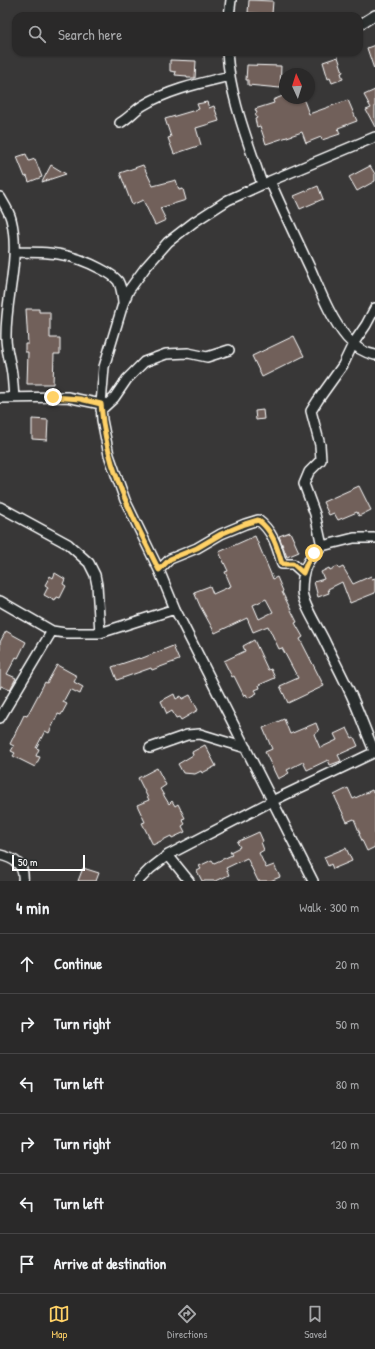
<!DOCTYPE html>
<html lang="en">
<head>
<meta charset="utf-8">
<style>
	body { margin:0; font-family:"Patrick Hand",sans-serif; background:#323131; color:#f1f3f6 }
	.compass { position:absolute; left:279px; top:68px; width:36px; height:36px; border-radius:50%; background:#2a2929; box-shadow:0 1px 3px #0004; rotate:356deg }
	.scale { position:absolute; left:12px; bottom:10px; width:73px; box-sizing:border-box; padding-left:4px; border:2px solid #fff; border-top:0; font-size:11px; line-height:14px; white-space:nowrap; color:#fff; -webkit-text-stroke:3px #2a2d2e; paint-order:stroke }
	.stop { position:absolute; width:12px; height:12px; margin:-9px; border:3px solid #ffd166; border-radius:50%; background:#fff }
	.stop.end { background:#ffd166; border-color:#fff; box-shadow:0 1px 4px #0008 }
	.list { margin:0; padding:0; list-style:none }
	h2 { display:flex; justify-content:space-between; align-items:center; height:52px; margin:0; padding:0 16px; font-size:17px }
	h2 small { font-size:13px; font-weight:400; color:#a5a6a8 }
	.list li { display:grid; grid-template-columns:26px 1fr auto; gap:12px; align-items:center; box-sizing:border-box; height:60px; padding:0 16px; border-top:1px solid #464546 }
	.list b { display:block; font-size:15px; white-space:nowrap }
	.list em { font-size:13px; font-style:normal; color:#a5a6a8 }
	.icon { flex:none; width:22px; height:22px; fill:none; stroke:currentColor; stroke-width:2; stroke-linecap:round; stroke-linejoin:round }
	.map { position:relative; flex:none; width:375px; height:881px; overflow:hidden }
	.search { position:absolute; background:#2a2929; box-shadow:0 1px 3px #0004; left:12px; right:12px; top:12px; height:44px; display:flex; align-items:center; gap:10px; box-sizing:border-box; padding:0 14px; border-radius:12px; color:#a5a6a8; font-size:15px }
	.sheet { height:412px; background:#2a2929 }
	nav { display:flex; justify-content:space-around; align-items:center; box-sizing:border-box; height:56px; border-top:1px solid #464546; background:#2a2929; font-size:11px; color:#a5a6a8 }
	nav a { display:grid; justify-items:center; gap:2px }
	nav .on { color:#ffd166 }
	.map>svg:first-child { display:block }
</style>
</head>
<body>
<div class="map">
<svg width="375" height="881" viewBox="0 0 375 881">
	<rect width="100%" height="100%" fill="#383737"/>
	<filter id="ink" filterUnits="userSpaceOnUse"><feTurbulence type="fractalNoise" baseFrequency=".025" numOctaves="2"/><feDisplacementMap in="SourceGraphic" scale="8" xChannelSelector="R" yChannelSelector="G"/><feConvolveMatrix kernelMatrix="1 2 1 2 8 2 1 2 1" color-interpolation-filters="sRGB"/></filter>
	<g filter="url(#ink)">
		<path fill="#71605a" stroke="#fff" fill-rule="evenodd" d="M249,0l24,1 -1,13 -24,-1z
			M375,45v23l-1,1 -7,-21z
			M338,57l5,15 -2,1 2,6 -11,4 -2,-5 -2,1 -5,-17z
			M170,60l26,1 -1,17h-8v-2l-12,-1 1,-3 -6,-1z
			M247,65l34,1 -1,22 -32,-3v-5h-2z
			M375,90v37l-9,-17 5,-2 -7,-13z
			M285,95v3h18l6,16 39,-14 9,21 -19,7 2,6 -18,6 -1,-3 -15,6 -4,-11 -36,12 -6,-18 -3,1 -2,-8 2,-1 -2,-4 2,-1 -2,-4 19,-6 -1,-3z
			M207,102l2,6 5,-2 5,15 -23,7 5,17 -27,9 -6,-16 3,-1 -6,-18 34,-10 -2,-5z
			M26,154l3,7 6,-2 7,18 -13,5 -2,-6 -2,1 -8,-20z
			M51,165l15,9 -24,8z
			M143,165l10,21 23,-6 3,10 4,-1 3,11 -26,8 6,12 -11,5 -12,-25 -11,5 -12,-32z
			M370,166l5,8v7l-18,10 -8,-14z
			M318,186l5,13 -23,10 -6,-13z
			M26,309h13v3h11v26h10v16h-6l-1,30h-26l1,-32h-3v-8h3z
			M294,336l10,20 -42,21 -10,-21z
			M263,410l1,9 -8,1 -1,-9z
			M32,419l16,1 -1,20 -15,-1z
			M359,486l12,24 -12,6 -2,-4 -19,8 -4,-7 -5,2 -6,-13z
			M290,532l9,20 -12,5 -8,-21z
			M255,536l18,43 4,-2 6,14 -1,1 15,30 -2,1 8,14 -3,2 24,47 -36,17 -8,-17 18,-8 -16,-30 -3,1 -11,-23 -15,6 -6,-14 -32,15 -15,-27 -6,-14 16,-6 3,8 18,-8 -6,-14 3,-1 -9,-19zM266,599l7,13 -14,7 -6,-14z
			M338,566l1,3 4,-2 10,17 18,-8 1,3 3,-1v15l-25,10 -8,-21 -14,7 1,4 -11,4 -4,-15 10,-3 -3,-7 8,-4 1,2z
			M55,573l10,6 -2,5 3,2 -6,12 -3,-1 -2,4 -11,-6 4,-8 -3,-2 5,-9 3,2z
			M6,631l20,11 -8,16 -2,-1 -9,17 9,4 -6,12 -9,-4 -1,3v-47z
			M254,640l14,30 3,-1 4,9 -16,7 1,3 -5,2 2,3 -9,5 -2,-4 -2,2 -10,-20 -2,1 -8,-16 21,-10 -2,-5z
			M173,646l6,14 -27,10 -1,-2 -34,12 -5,-13 27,-9 1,1z
			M57,665l20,11 -3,6 9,5 -3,7 -10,-5 -7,13 4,2 -6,11 -3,-1 -9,19 -4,-2 -9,17 3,1 -3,7 4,1 -5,10 -22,-11 2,-3 -4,-2 3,-5 -4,-2 14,-29 3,1 18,-34 2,1z
			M174,694l2,5 5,-3 1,3 8,-4 8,15 -17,10 -2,-3 -3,1 -4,-7 -5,3 -6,-13z
			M284,719l6,15 26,-11 3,8 -5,3 6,14 17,-8 -3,-6 13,-6 5,10 2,-1 4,9 -20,9 3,6 -11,4 -2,-5 -21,10 -4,-8 -16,8 2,3 -11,6 -13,-27 7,-3 -9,-21z
			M205,745l11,21 -14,7 -1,-2 -6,3 -12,-1 -5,-9 15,-9 -1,-3z
			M157,768l9,17 -6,4 9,15 3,-3 3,5 3,-2 7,14 -3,1 3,5 -3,2 3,6 -13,6 -1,-2 -18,9 -11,-22 3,-1 -8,-17 12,-5 -11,-22z
			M348,788l5,11 19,-9 3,5v52l-8,4 -8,-17h1l-6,-15 -7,3 -13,-27z
			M259,832l4,9 -2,1 3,8 -5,3 7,15 8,-3 6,12 -10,4h-12l-11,-23 -21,10 3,7 -13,6h-14l-5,-10 4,-2 -2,-3 13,-6 2,3 18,-8 -2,-3 10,-5 -3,-5z
			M346,848l6,13 -19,8 -2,-5 -3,2 -4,-9z
			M83,868l16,5 -3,8h-18z"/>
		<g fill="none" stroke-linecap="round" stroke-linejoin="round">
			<g stroke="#fff" stroke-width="12">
				<path id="minor" d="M229,16l2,-16
					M359,25l16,-10
					M227,52c3,46 21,89 35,132
					M120,123c9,-5 14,-12 22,-17 26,-16 59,-23 88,-30
					M270,181c13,30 27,59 41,89 10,23 20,49 36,68 7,8 17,15 28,17
					M0,197c4,7 9,14 11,22 10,39 -6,80 -5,119 0,10 3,19 5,30 2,10 2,20 3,30
					M14,252c35,0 55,0 87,17 6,3 13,7 17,12 4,7 4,14 5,21
					M375,308l-9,17 -13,19 -10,21 -25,35 -7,11 9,34 1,15 -12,12 -5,12 11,30 7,32c-15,14 -20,23 -20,45 1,15 18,39 24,53 9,18 19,37 27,55 8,18 14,36 22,54
					M0,398l67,-1 34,7
					M101,410l13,-12 13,-19 17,-17 22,-8 22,-1 19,4 22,-7
					M0,507l68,37 21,19 6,12 2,10 3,48
					M322,546l32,-8h21
					M159,570l11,-11 27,-11 24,-14 24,-10 13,-4c15,11 19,27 24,44h11l10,9
					M0,601l52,30 13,2h35l75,-24
					M0,718l52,-87
					M150,748l37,-13 13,-1 46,14
					M0,855c14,3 25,10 23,26
					M168,855l21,26
					M138,881l12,-12 18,-14 104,-54 103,-49
					M313,881l-138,-272 -16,-39 -34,-70 -16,-45 -7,-35 -1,-16 3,-37 19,-63 6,-14 16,-22 23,-26 26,-20 34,-22 42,-19 105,-44"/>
			</g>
			<use href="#minor" stroke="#2a2d2e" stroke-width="9"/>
		</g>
	</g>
	<g fill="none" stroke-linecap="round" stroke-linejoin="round" filter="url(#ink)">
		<path stroke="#ffd166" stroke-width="5" d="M53,397l27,2 21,5c4,62 31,112 58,166l11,-11 27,-11 24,-14 24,-10 13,-4c15,11 19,27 24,44h11l10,9 4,-10 7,-10"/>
	</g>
</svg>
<svg class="compass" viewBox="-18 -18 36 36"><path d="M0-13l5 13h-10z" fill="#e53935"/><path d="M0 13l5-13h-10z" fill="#a5a6a8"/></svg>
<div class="scale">50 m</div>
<div class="stop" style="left:314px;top:553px"></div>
<div class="stop end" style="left:53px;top:397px"></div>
<div class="search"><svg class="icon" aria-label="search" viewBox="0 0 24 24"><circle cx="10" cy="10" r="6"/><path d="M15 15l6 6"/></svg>Search here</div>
</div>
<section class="sheet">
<h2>4 min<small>Walk · 300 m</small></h2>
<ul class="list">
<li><svg class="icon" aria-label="ahead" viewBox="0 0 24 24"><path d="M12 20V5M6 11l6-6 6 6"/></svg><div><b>Continue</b></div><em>20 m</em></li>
<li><svg class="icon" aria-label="right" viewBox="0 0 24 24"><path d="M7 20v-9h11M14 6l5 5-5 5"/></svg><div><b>Turn right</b></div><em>50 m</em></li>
<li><svg class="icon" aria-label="left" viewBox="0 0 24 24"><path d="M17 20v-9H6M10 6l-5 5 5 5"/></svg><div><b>Turn left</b></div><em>80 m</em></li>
<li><svg class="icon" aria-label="right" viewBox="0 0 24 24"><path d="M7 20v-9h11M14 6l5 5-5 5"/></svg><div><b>Turn right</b></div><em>120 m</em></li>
<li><svg class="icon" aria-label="left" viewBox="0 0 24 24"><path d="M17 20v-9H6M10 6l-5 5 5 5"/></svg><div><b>Turn left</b></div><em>30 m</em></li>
<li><svg class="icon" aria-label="arrive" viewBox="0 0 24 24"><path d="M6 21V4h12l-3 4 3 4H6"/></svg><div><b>Arrive at destination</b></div></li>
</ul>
</section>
<nav>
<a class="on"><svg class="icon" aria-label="map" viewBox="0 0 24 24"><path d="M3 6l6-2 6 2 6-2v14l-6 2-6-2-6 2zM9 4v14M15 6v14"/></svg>Map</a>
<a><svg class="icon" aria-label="directions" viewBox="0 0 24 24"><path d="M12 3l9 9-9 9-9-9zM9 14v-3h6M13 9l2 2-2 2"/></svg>Directions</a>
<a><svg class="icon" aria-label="saved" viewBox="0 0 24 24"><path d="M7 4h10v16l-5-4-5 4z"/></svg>Saved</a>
</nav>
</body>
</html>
